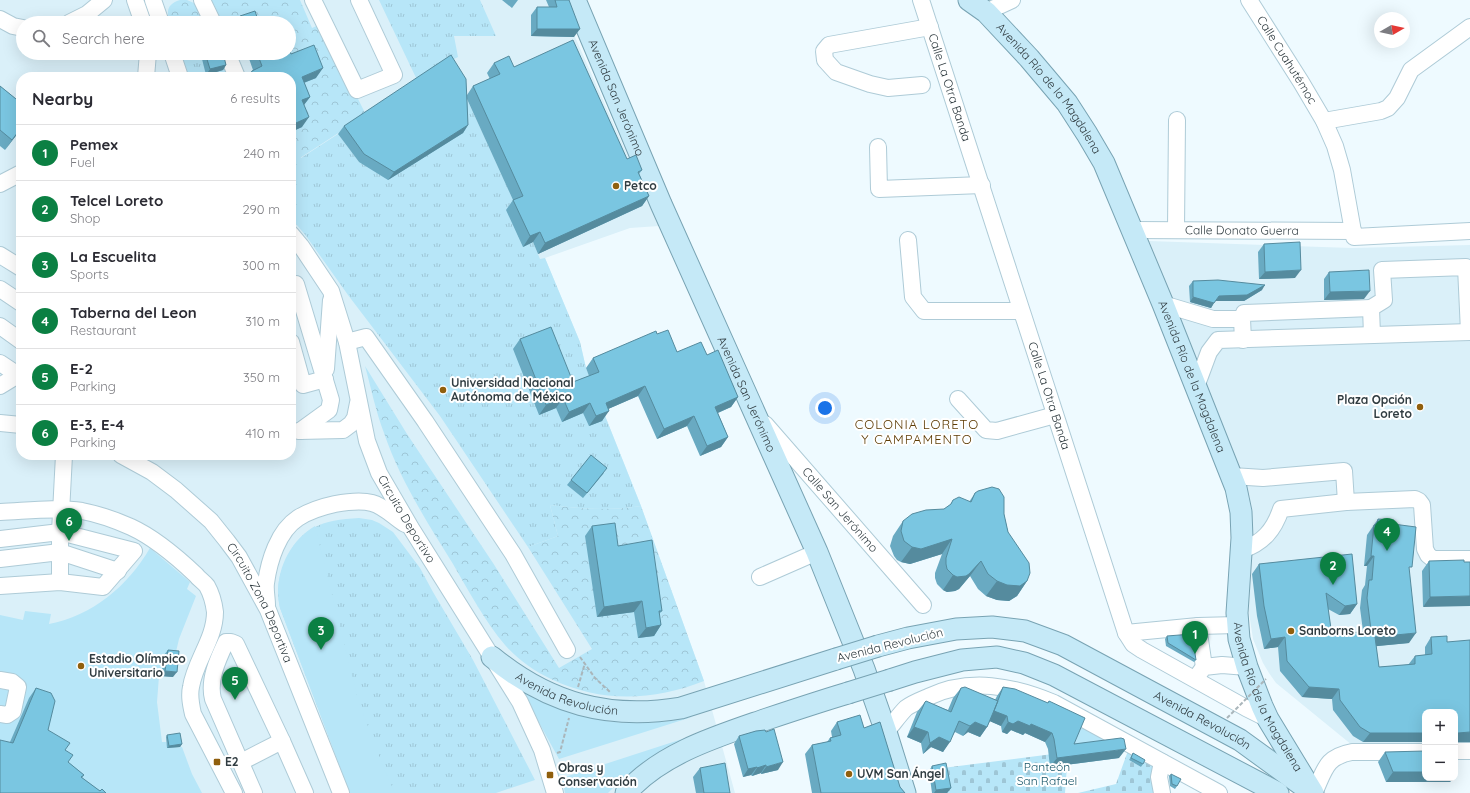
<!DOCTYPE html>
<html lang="en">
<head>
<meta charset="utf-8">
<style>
	body { margin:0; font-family:Quicksand,sans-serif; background:#f7f7f7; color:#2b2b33 }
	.controls { position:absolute; right:12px; bottom:12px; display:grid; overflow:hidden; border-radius:8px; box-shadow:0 4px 16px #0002 }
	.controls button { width:36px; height:36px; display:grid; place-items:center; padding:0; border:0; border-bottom:1px solid #e1e1e2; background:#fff; color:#2b2b33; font:20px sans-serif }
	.compass { position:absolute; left:1374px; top:12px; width:36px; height:36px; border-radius:50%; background:#fff; box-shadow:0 4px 16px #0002; rotate:81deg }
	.you { position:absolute; left:825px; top:408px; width:14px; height:14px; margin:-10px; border:3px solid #fff; border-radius:50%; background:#1a73e8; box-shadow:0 0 0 6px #1a73e833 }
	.badge { display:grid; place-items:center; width:26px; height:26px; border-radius:50%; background:#0b8043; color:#fff; font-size:13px; font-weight:700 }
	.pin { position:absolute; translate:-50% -33px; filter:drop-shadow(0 1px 2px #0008) }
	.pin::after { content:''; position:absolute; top:21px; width:14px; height:12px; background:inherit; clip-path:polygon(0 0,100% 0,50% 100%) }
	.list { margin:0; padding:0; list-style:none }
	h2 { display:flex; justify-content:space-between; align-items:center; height:52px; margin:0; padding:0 16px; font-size:17px }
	h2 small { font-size:13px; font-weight:400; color:#7c7c81 }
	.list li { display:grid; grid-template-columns:26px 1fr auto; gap:12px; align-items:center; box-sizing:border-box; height:56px; padding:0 16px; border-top:1px solid #e1e1e2 }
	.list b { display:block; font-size:15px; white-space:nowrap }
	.list p { margin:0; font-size:13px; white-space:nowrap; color:#7c7c81 }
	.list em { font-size:13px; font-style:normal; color:#7c7c81 }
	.icon { flex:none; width:22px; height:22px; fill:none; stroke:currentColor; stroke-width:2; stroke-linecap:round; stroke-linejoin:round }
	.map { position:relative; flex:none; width:1470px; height:793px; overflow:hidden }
	.search { position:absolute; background:#fff; box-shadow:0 4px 16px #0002; left:16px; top:16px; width:280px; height:44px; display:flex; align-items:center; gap:10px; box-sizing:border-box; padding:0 14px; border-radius:22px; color:#7c7c81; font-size:15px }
	.panel { position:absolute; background:#fff; box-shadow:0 4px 16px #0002; left:16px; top:72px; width:280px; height:388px; border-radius:16px }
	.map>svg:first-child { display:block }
</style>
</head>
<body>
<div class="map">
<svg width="1470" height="793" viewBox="0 0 1470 793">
	<defs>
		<pattern id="grass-tufts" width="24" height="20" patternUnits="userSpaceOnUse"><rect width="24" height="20" fill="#b7e6f8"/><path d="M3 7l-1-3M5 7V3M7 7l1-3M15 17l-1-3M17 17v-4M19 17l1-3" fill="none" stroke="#9ec6d6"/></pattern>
		<pattern id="forest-crowns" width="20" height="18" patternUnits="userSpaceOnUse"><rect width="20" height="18" fill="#b7e6f8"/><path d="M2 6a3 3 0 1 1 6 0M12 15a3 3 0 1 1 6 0" fill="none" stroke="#9ec6d6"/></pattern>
		<pattern id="cemetery-stones" width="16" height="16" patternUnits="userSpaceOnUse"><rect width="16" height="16" fill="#b7e6f8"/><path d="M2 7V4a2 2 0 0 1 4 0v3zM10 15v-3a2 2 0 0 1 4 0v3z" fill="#9ec6d6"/></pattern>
	</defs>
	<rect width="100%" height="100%" fill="#eefaff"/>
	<path fill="#daf0f9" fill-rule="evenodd" d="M0,0h560l15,37 84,189 -29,2 -85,30 35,84 6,26 55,138 63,175 31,112h-735zM23,23h266v30h-266zM21,77h270v378h-270z
		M1149,241l203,7 118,-3v499h-15v-32h-30v32l-73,1 -76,-62 -7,-10 -6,-10 -10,-24 -4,-26 1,-115z"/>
	<path fill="url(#grass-tufts)" d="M379,0h101l16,36h-42l4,21 -12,6 -28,19z
		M180,53h42l11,24h-44z
		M466,97l50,109 7,40 10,-4 7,17 5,-1 35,84 6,26 55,138c-30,5 -61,3 -91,-1l8,31 -30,11 -88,-131 -92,-121 -42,-59 -15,-18v-82l10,22 37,-24 21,28z
		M359,518l13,2 7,3 14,9 27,36 13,24 40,68 62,120 -39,13h-146l-70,-185c-4,-17 -2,-30 5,-46 15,-35 37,-42 74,-44z"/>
	<path fill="url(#forest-crowns)" d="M180,0h7l9,4 12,-4h92l12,28 9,-4 45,91 -66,43 -9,-22v-25l4,-25 21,-9 -31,-13 4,-11v-30h-119c-4,-12 -3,-19 10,-23z
		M365,366l42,68 86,129 66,105 33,-19 -64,-102 30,-11 -8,-31c30,4 61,6 91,1l63,175c-51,20 -103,22 -153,-2 -17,-8 -33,-19 -46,-34 -19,-22 -37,-55 -52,-81 -26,-42 -53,-84 -69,-131 -8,-21 -13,-45 -19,-67z"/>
	<path fill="url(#cemetery-stones)" d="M1129,748l5,3 -5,9 12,7 5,-10 11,6 2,30h-81l38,-9z
		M1068,752l-3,41h-119l-3,-25z"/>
	<path fill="#b7e6f8" d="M315,526l43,174 26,69 11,24h-45l-70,-185c-7,-32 7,-65 35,-82z
		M150,548l40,34 -3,7 9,7 -17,43 -4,17 -11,-1 -3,21h-2l-2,26 5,40h4l2,6 14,-1 10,27 10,19h-202v-178l23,5 2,-9 26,3 -2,10c43,-8 79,-38 101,-76z
		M521,690c13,6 27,14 41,19 43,17 86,17 130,8l-133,42z
		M1080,722l44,23 -56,7z
		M710,730c-36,18 -74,34 -102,63h-43l-3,-15z"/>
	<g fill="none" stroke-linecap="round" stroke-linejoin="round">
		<g stroke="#aecbd7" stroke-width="18">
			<g id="minor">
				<path d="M135,0l8,23"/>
				<path d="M153,0l8,23"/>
				<path d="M202,0l11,23"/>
				<path d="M313,0l44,90 37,-15 -35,-75"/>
				<path id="s1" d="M921,0c69,211 136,422 205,633l7,11 9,6 104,58 22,11"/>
				<path id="s2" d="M1249,0l52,82 23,39 11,25 7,24 12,67 116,-6"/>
				<path d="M986,12l26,-12"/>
				<path d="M0,19l13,7 10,2"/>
				<path d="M69,23l18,-9 17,-14"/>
				<path d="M172,53l8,24"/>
				<path d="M227,53l10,24"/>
				<path d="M146,77l2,-24"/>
				<path d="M922,85l-34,3 -18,-4 -34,-12 -11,-12 -1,-9 5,-6 101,-18"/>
				<path d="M1324,121l57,-10 7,-3 9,-10 14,-28 59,-43"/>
				<path d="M878,147l1,42 103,-4"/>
				<path d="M0,184l21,-11"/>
				<path id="s3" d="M1132,230l221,1"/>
				<path d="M1176,230l1,-110"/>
				<path id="s4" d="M291,234l10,12 30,45 16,51 20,99 12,32 32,55 109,174 22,48 13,43"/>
				<path d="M908,240l5,57 11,14h97"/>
				<path d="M0,255l21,13"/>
				<path d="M291,285l5,-1 35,116 -2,10 -29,21"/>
				<path d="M0,289l21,14"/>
				<path d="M1163,304l50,15h29"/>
				<path d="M0,326l21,15"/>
				<path d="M1372,335l-1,-27 13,-8 -2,-30 84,-3 3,65"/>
				<path d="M1243,340l-1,-21 2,-6 127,-5"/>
				<path d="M291,342l12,43 22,-6"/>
				<path d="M347,342l19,-5 59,84 88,133 54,96"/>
				<path d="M0,363l18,12"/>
				<path d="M326,369l5,-69"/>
				<path d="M0,386l18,-11h3"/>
				<path d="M1196,387l13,-35 9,-12 252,-8"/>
				<path d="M958,399l28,31 11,1 58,-16"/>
				<path d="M0,423l21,2"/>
				<path id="s5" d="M765,424l158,181"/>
				<path d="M299,431l44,-1 8,-6 4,-6 3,-15"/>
				<path id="s6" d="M121,455l31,17 24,18 35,31 16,20 12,16 29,53 73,183"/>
				<path d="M1232,476l31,2 81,-7 2,31"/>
				<path d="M0,512c26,-1 56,-5 82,-1 16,3 33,9 49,16 24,11 46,30 65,48 3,4 8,7 11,11 4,7 7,18 8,26 0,27 -20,49 -24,75 -2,9 0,18 2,27l41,79"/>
				<path d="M0,539l60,-7 74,19 -31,36 -43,-5 -60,4"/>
				<path d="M1242,550c21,-7 32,-20 39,-41l65,-7 69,-3 4,2 3,4 3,44 3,6 5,4h37"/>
				<path d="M0,559l60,-7 58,19"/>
				<path d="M760,577l57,-25"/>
				<path d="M60,582v-50l4,-77"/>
				<path d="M267,605c0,-7 -2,-15 -1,-22 3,-22 12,-52 32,-65 11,-7 23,-11 37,-14 11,-2 26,-4 37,-1 12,3 22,14 33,21"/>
				<path d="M1198,626l39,-1"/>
				<path d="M1126,633l72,-7 6,41"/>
				<path d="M1198,675l6,-8 18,-2 25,2"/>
				<path d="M0,680l12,2 6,5 -5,24 -6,4 -7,-1"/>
				<path d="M886,732c7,-8 13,-17 20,-24 7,-5 15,-8 22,-11 42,-20 85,-11 126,6l165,90"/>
				<path d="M1455,751h15"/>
				<path d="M241,762l41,-21"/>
				<path d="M1162,762l-3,15 3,16"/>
				<path d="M254,793l-41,-94c-5,-19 5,-40 13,-57h5l5,2 46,97 23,52"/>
				<path d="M1314,793c11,-23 11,-36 38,-41h73"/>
			</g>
		</g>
		<g stroke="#78a3b3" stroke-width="23">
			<g id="major">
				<path id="s7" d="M575,0l86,204 156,348 47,117 22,63 19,61"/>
				<path id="s8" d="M969,0l17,12 43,46 38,45 20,31 17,29 59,141 73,184 5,24 1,26 -5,75 2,26 8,28 15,39 6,13 45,74"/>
				<path id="s9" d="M878,646l30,-8 48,-9 36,-2 33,4 38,14 177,95 66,48"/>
				<path id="s10" d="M492,657c57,47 117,63 189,51l155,-49"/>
				<path d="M890,680l25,-8 47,-12 35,-3 27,6 30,12 224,118"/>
				<path d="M626,793c35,-40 92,-57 141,-74 27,-9 54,-18 81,-26"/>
			</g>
		</g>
		<path stroke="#aab6bb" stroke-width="2" stroke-dasharray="4 2" stroke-linecap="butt" d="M580,657l15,21 16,15
			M578,687l7,-24
			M557,753l3,-1 9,-34"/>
		<use href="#minor" stroke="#fff" stroke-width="16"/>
		<use href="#major" stroke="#c5e9f7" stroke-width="21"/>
		<g stroke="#78a3b3" stroke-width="23" stroke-linecap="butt">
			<path id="major-bridge" d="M836,659l42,-13
				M848,693l42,-13"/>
		</g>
		<path stroke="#aab6bb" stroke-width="2" stroke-dasharray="4 2" stroke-linecap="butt" d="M1227,718l39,-39"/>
		<use href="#major-bridge" stroke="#c5e9f7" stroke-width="21"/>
	</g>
	<path fill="#69aac2" d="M502,0h16l-6,8z
		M546,0h23l5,37 -43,-1v-21l6,-8h12z
		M240,16l19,7h-24z
		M205,53l21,12 -3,5 -17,5 -4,-16z
		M247,53h42l2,1 25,24 -12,5 6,14 -6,8 -2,22 -11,5v-55h-42l2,-4 -3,4 4,-6 1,-1z
		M494,63l20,4 113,92 15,11 -3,4 10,22 -7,10 -104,48 -5,-12 -10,5 -17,-37 7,-10 -46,-101 1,26 -5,8 -75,47 -29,-18 -21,-28 6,-8 123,-31 6,-9 17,-7 -3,-6z
		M0,86l21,17v26l-16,21 -5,-4z
		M1264,244l31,34 -36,1 -1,-27z
		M1329,272l35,27 -40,1v-21z
		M1193,281l69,9 -18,11h-29l-4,7 -21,-6 -1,-16z
		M657,334l20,18 30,3 31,42 -7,10 -13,6 10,24 -7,10 -21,9 -13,-30 -30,13 -19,-43 -30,13 -6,12 -13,5 -6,-13 -21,9 -6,-14 -17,7 -26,-66 7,-10 53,43 16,-6 -3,-8 7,-10z
		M604,473l-21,25 -16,-13 4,-5z
		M975,493l29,21 4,18 19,49 -10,15 -8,5 -12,-1 -11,-4 -8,-7 -8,-13 -11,13 -4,2 -8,1 -4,-2 -6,-6 -2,-6v-5l7,-19 -32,10 -9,-2 -4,-2 -3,-4 -4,-10 3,-10 10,-15 41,-12 6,-4 3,-5 16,2z
		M1378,519l15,5 16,47v72l-33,3 3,21 29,-2 7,-9 10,-1v-8l6,-10 16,5 23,100h-15v-30l-30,30h-62l-10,-6 -20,-26 -1,-11 -30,-2 -22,-26 -2,-24 -14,2 -7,-33 -5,-42 7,-10 98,40 -7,10 -11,1 -11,-6 4,27 31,-5 -3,-23 2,-18 3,-5 2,-19h-3l3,-31z
		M592,526l26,20 44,65 -3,3 2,11 -7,11 -16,2 -4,-26 -37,5 -12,-81z
		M1429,561l35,1 -41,45 -1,-36z
		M1167,636l29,24 -2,2 -28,-16 -1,-7z
		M168,650l5,27 -12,-1 3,-21z
		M1003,687l45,16 1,-2 25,43 45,14 -69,9 -2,-18 -3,-7 -20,-9 -2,2 -12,-5 -4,4 -5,-2 -1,-6 -11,-5 -3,6 -7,10 -12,-5 -5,4 -8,-4 -12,20 -12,-5 -8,7 -2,-11 -14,-6 10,-25 8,-10 23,8 5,-12 8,-10 34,12 2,-4z
		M36,688l12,42 17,20 3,12 16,13 -2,3 18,13 -100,2 10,-51 19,-44z
		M837,722l27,6 36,59 5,6h-93l-7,-39 7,-9 15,-3 3,-4 2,-1 -1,-6z
		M167,735l15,9 -2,3 -13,1 -1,-11z
		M739,736l39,34 -17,4v-1l-9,3 -1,-1 -8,2 -9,-33z
		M1385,752l40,26h28l-3,4h-64l-8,-20z
		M1133,753l10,11 -2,3 -12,-7z
		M932,766l19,22 -4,5h-15l-3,-22z
		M700,768l30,25h-34l-3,-16z
		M1171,774l6,12 -2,3 -5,-3 -1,-10z"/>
	<path fill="#558b9e" d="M537,29h43l-6,8 -43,-1z
		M226,65l-3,5 -17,5 4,-6z
		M323,68l-7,10 -21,8 7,-9z
		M310,97l-7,9 -1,-6z
		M309,117l-7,10 -11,5v-2l5,-7z
		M468,125l-5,8 -75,47 6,-8z
		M21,128v1l-16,21 7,-10z
		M649,196l-7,10 -104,48 7,-11z
		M540,232l-7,10 -10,5 7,-11z
		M1301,270l-6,8 -36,1 6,-7z
		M1265,285l-3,5 -18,11h-29l4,-5z
		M1370,291l-6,8 -40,1 6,-8z
		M1193,297l21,6 -3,5 -21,-6z
		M645,386l-7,10 -39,17 7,-10z
		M738,397l-7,10 -23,10 7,-10z
		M563,398l-7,10 -17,7 7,-10z
		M590,403l-7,10 -21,9 7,-10z
		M609,411l-7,10 -13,5 7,-10z
		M694,416l-7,10 -30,13 7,-10z
		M728,437l-7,10 -21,9 7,-10z
		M952,539l-10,15 -32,10 -9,-2 11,-15z
		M1371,556h3l-7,10h-3z
		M981,561l-11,15 -11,13 -4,2 -8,1 -4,-2 10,-15z
		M997,581h30l-10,15 -8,5 -12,-1 -11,-4z
		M1470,596v10l-47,1 7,-10z
		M642,601l-8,11 -37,5 7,-10z
		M1357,604l-7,10 -11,1 6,-9z
		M661,625l-7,11 -16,2 8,-10z
		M1416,633l-7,10 -41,4 7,-10z
		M1285,637l-7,10 -14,2 7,-10z
		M165,671l12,1 -4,5 -12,-1z
		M1309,687l30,2 -7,10 -30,-2z
		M994,710l13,6 -6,10 -14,-6z
		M1018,721l13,3 21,9 -7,9 -20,-9 -2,2 -12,-5 -4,4 -5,-2 6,-10z
		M975,722l12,5 -7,10 -12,-5 -5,4 7,-10z
		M914,727l14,5 -7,11 -14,-6z
		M1470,732v10h-15v-7l3,-2z
		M1370,733h55v9h-62z
		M939,737l11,5 -7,10 -12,-5 -8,7 7,-11z
		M182,744l-2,3 -13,1 2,-2z
		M1126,749l-7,9 -69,9 7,-9z
		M783,762l-5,8 -17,4 5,-7z
		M766,765l-5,8 -9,3 5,-8z
		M757,767l-6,8 -8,2 5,-8z
		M1393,772h32v6h28l-3,4h-64z
		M951,788l-4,5h-13l2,-3z"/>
	<path fill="#7ac6e1" stroke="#558b9e" d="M555,0h14l11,29h-43v-22h20z
		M255,11l4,12h-17l-2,-7z
		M573,40l54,119 9,-4 6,15 -4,2 11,24 -104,47 -5,-11 -10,4 -17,-36 10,-4 -50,-110 27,-12 -6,-11 15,-7 5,11z
		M314,45l9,23 -21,9 8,20 -8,3 7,17 -13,6 -5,-12v-34h-38l-2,-4 1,-2 10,-5 -5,-13h32v-4l2,5z
		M205,53h18l3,12 -16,4z
		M451,55l15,24 2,46 -74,47 -30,-18 -20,-28z
		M0,86l21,17v25l-9,12 -12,-10z
		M1300,242l1,28 -36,2 -1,-28z
		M1369,270l1,21 -40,1 -1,-20z
		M1218,280l47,5 -18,10 -28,1 -5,7 -21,-6v-16z
		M551,327l22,55 26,-10 -6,-14 63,-27 1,3 11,-4 9,22 24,-10 6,13 11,-5 20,47 -23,10 13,30 -21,9 -13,-30 -30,13 -19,-43 -39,17 3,8 -13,5 -6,-13 -21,9 -6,-14 -17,7 -26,-66z
		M591,455l16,13 -20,25 -16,-13z
		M992,487l7,2 5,8v17l4,18 21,31 1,10 -3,8 -7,5 -13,-1 -10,-4 -9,-7 -7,-13 -12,13 -3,2 -9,1 -4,-2 -6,-6 -1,-5v-6l6,-19 -31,10 -9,-2 -8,-6 -3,-10 2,-10 9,-7 14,-4 18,-1 7,-5 2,-4 6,-3 12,5 4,-9 3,-2z
		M1378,519l16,1 -1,4 23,3 -4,40h-3l7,66 -41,4 4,30 36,-3v-8l17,-2 -1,-17 16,-1v6l23,-2v92l-12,1 -3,2v-23h-30v21h-55l-10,-6 -20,-27 -1,-11 -30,-2 -22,-26 -2,-24 -14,2 -7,-33 -5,-42 93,-10 5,50 -12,2 -19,-13 6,43 39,-6 -4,-32 2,-18h3l2,-24h-3l3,-31h3z
		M615,523l3,23 34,-6 10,71h-3l2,14 -15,3 -4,-27 -38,6 -12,-81z
		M1464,560v2h6v34l-40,1 -1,-36z
		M1192,634l4,26 -28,-17 -1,-7z
		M168,650l11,1 -2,21 -12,-1z
		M965,687l33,14 -11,26 -12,-5 -5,4 -11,-5 -9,21 -11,-5 -9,6 -2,-11 -14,-5 11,-25 1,-1 25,11 10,-24z
		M1003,687l12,2 33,14 1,-2 36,17 -11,26 47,-6 3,1 2,10 -69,9 -3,-19 -2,-6 -21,-9 -1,2 -12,-5 -5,3 -5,-2 -1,-6 -13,-5z
		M36,688l15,5 4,8 -7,29 22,13 -5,7 8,5 -5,7 16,13 -3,2 19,14 2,-2 4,4h-106v-53l13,3z
		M860,715l4,13 16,-6 20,65 5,6h-84l-9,-48 19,-4 -1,-3 11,-3 -4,-13z
		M774,729l9,33 -17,5v-2l-9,3v-1l-9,2 -9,-33 17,-5 9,-1 1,2z
		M180,733l2,11 -13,2 -2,-11z
		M1455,747l2,2v24h-2z
		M1425,751v21h-32l-8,-20z
		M1133,753l12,7 -2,4 -12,-6z
		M725,763l5,30h-26l-4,-25z
		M946,763l5,25 -15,2 -4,-24z
		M1171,774l10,5 -4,7 -5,-2z"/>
	<g fill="#905f0d" stroke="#fff" stroke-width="1.5">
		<circle cx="616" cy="186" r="4"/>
		<circle cx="443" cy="390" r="4"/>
		<circle cx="1420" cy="407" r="4"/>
		<circle cx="1291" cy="631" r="4"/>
		<circle cx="81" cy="666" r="4"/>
		<rect x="213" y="758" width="8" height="8" rx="2"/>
		<circle cx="849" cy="774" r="4"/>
		<rect x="546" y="771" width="8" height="8" rx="2"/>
	</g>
	<g text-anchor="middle" stroke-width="4" stroke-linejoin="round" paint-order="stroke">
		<g font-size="12" fill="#303c41" stroke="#fff">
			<text dy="4" stroke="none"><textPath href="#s2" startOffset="71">Calle Cuahutémoc</textPath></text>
			<text dy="4" stroke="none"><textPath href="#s1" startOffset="92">Calle La Otra Banda</textPath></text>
			<text dy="4" stroke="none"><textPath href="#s8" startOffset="120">Avenida Río de la Magdalena</textPath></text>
			<text dy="4" stroke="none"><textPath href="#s7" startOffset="106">Avenida San Jerónimo</textPath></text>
			<text dy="4" stroke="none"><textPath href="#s3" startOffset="110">Calle Donato Guerra</textPath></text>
			<text dy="4" stroke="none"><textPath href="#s8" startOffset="444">Avenida Río de la Magdalena</textPath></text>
			<text dy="4" stroke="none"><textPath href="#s7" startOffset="430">Avenida San Jerónimo</textPath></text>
			<text dy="4" stroke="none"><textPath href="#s1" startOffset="416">Calle La Otra Banda</textPath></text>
			<text dy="4" stroke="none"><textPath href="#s5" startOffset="114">Calle San Jerónimo</textPath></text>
			<text dy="4" stroke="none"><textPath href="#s4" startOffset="312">Circuito Deportivo</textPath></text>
			<text dy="4" stroke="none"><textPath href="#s6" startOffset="208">Circuito Zona Deportiva</textPath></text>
			<text transform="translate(890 645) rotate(-14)" y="4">Avenida Revolución</text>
			<text dy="4" stroke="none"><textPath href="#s10" startOffset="85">Avenida Revolución</textPath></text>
			<text dy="4" stroke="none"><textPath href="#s8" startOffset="780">Avenida Río de la Magdalena</textPath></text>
			<text dy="4" stroke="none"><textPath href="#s9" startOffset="348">Avenida Revolución</textPath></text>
		</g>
		<g font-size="12" font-weight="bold" fill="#303c41" stroke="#fff" text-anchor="start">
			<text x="624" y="190">Petco</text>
			<text x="451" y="387">Universidad Nacional<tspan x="451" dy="14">Autónoma de México</tspan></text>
			<text x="1412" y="404" text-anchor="end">Plaza Opción<tspan x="1412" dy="14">Loreto</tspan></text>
			<text x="1299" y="635">Sanborns Loreto</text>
			<text x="89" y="663">Estadio Olímpico<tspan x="89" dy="14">Universitario</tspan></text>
			<text x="225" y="766">E2</text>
			<text x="558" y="772">Obras y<tspan x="558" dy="14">Conservación</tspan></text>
			<text x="857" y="778">UVM San Ángel</text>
		</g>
		<g font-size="12" fill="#175669" stroke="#fff">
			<text x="1047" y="771">Panteón<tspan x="1047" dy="14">San Rafael</tspan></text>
		</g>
		<g font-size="13" letter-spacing="1" fill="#5e3c04" stroke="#fff">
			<text x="917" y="429">COLONIA LORETO<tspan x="917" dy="15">Y CAMPAMENTO</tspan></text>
		</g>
	</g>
</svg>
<div class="controls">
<button>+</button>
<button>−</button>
</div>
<svg class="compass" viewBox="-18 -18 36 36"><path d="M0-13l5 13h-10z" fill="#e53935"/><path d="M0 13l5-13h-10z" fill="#7c7c81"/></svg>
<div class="you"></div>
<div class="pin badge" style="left:1195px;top:654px">1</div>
<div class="pin badge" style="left:1333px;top:585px">2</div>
<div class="pin badge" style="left:321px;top:650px">3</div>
<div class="pin badge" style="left:1387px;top:551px">4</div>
<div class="pin badge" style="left:235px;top:700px">5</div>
<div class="pin badge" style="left:69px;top:541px">6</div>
<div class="search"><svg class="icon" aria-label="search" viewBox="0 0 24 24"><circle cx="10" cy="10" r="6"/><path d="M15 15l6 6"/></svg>Search here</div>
<section class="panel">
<h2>Nearby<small>6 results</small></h2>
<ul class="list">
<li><span class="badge">1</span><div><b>Pemex</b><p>Fuel</p></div><em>240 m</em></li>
<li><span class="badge">2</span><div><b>Telcel Loreto</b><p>Shop</p></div><em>290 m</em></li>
<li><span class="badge">3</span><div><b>La Escuelita</b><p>Sports</p></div><em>300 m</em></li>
<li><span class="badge">4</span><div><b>Taberna del Leon</b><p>Restaurant</p></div><em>310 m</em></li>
<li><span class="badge">5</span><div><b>E-2</b><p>Parking</p></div><em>350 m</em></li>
<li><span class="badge">6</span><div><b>E-3, E-4</b><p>Parking</p></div><em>410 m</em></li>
</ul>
</section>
</div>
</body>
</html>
